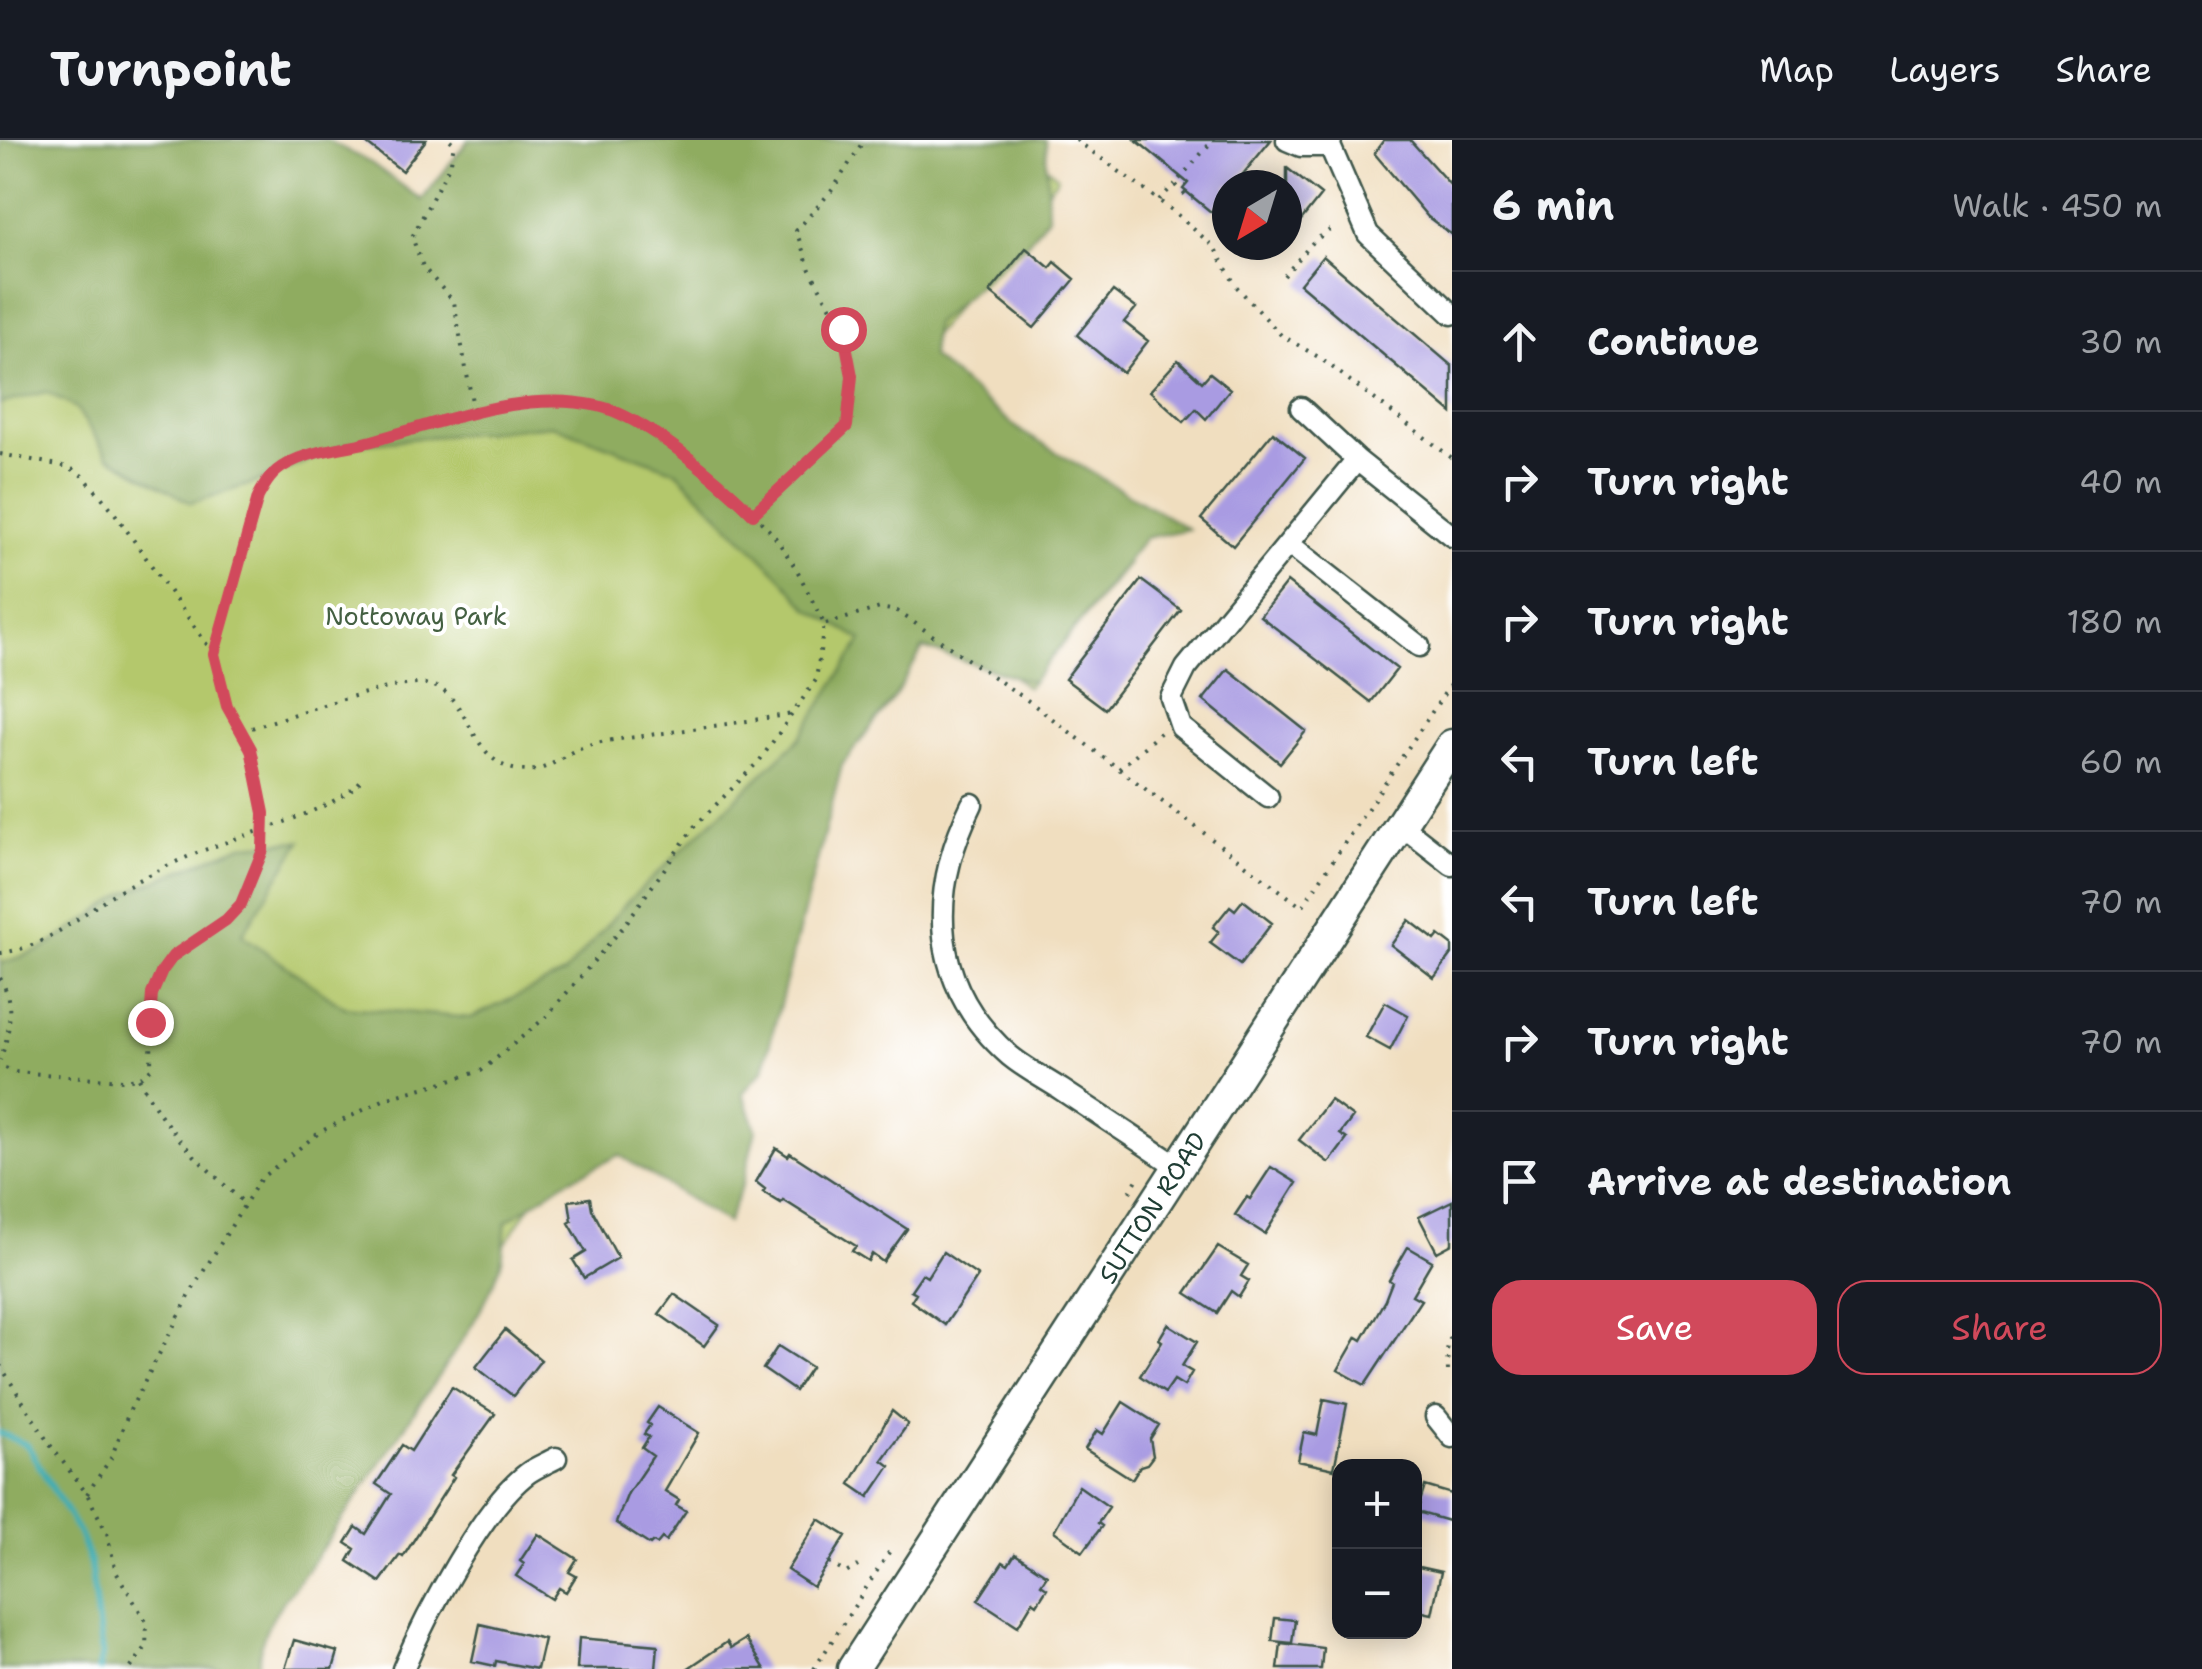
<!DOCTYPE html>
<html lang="en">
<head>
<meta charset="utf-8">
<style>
	body { margin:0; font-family:"Shantell Sans",sans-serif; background:#20242c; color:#f1f3f6 }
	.controls { position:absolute; right:30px; bottom:30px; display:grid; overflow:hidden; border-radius:20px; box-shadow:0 5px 25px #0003 }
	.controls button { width:90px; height:90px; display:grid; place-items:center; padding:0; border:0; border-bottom:2px solid #363941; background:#171b24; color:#f1f3f6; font:50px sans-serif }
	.compass { position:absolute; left:1212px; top:30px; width:90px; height:90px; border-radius:50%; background:#171b24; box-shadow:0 5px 25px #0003; rotate:218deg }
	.stop { position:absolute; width:30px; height:30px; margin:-22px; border:8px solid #d1495b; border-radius:50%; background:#fff }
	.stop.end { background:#d1495b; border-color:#fff; box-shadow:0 2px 10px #0008 }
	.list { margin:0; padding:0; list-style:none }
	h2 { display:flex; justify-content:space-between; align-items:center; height:130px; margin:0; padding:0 40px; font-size:42px }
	h2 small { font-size:32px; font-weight:400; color:#9ea1a6 }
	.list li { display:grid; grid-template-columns:65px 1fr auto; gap:30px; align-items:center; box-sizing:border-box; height:140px; padding:0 40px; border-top:2px solid #363941 }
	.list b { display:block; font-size:38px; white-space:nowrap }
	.list em { font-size:32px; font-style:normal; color:#9ea1a6 }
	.actions { display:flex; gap:20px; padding:30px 40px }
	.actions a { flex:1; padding:22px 0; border:2px solid #d1495b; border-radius:30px; text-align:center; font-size:35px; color:#d1495b }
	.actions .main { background:#d1495b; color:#fff }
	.icon { flex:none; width:55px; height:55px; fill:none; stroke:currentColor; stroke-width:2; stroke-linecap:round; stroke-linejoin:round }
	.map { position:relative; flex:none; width:1452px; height:1529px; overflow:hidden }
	header { display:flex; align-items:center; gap:60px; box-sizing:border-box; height:140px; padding:0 50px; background:#171b24; border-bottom:2px solid #363941 }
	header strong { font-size:48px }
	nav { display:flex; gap:55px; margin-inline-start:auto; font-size:35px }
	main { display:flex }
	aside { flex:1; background:#171b24 }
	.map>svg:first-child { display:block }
</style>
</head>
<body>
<header>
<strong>Turnpoint</strong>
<nav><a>Map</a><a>Layers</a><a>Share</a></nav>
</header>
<main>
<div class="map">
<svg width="1452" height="1529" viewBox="0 0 1452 1529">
	<rect width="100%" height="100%" fill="#fff"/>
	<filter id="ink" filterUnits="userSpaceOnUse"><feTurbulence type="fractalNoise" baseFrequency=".01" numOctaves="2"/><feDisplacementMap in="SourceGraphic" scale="20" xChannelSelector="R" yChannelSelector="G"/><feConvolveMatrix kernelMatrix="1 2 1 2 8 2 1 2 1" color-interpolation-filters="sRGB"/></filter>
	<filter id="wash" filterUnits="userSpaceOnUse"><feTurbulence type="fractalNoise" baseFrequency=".0048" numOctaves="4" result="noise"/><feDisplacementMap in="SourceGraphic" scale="40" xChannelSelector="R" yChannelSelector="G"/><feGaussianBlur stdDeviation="2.25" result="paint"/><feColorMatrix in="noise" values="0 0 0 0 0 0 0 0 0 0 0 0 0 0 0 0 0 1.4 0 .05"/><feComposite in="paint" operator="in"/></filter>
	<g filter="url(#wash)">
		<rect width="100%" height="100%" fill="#f0debf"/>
		<path fill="#b4c86c" stroke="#6a8250" stroke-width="2.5" d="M0,0l371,24 51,36 46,-60h551l39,37 -158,201 228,186 -101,123 -107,-81 -691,1063h-229z"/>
		<path fill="#8fac60" stroke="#57744a" stroke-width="2.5" d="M0,0h327l44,23 51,37 47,-60h577l2,76 -20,26 -94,82 -3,33 91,75 166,97 -43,9 -113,144 -109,-34 -28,48 -53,69 -79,305 -20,23 13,36 -13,54 -16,40 -108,-68 -56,28 -57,39c-2,14 -1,31 -6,45 -16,45 -46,86 -73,126 -36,55 -73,109 -111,164 -23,35 -60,66 -57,112h-259v-705l43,-15 83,-56 116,-48 59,-4 -59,94 102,72 127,11 93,-44 64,-73 171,-162 63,-99 -53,-31 -31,-35 -102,-103 -124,-46 -205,20 -96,39 -60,19 -83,-47 -32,-48 -30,-16 -46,12z"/>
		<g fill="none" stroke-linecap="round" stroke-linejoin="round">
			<path stroke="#3daeb5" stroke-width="6" d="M0,1293l27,12 52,88 11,30 12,92 -3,14"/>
		</g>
		<g id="blocks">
			<path fill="#a99be2" d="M362,0h64l-24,31z
				M1136,0h135l-37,45h-7v8l-16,19 -28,-23 5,-6z
				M1384,0h26l42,47v48l-24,-18 -54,-64z
				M1287,28l34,27 -34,43z
				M1026,108l24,20 5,-6 20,17 -41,49 -44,-36z
				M1323,116l129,110v47l-152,-129z
				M1113,151l23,17 -12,14 24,19 -25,32 -46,-38z
				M1178,220l24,22 8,-9 20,16 -24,30 -10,-10 -12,13 -34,-31z
				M1273,292l32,26 -72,88 -32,-27z
				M1141,440l40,30 -76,99 -40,-30z
				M1287,442l110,87 -26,33 -111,-86z
				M1228,529l78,62 -26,32 -77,-63z
				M1243,760l29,23 -32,42 -30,-22 9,-11 -6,-5 17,-21 5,4z
				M1409,780l26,20 4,-5 13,10v9l-18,24 -43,-33z
				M1385,862l23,13 -18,35 -24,-13z
				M1330,960l23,17 -13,17 7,5 -18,24 -30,-23z
				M776,1008l12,8 2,-3 117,76 -24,33 -11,-8 -4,7 -16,-10 4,-5 -73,-46 -2,3 -18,-11 2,-3 -9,-7z
				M1271,1027l26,16 -32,51 -30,-19 12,-18 3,2z
				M590,1058l2,11 26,49 -34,20 -11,-18 13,-8 -17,-29 3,-2 -3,-20z
				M1452,1061v43l-15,8 -18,-35z
				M1218,1107l30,18 -7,11 8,5 -10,16 -8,-6 -14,22 -31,-20z
				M1408,1107l24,14 -20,34 9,5 -56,85 -27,-15 19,-33 5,3 23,-40 7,-18 -3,-2z
				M943,1112l35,24 -33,49 -34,-24 5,-8 -5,-3 11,-16 5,3z
				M674,1154l45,31 -15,21 -45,-32z
				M1168,1184l29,18 -15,24 10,6 -8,14 -10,-6 -9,13 -25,-17 22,-35 -3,-2z
				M505,1190l36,30 -28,36 -37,-29z
				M778,1206l33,21 -16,24 -32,-22z
				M452,1247l43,27 -44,61 3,2 -51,80 -3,-2 -20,27 -32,-21 7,-12 -9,-6 10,-16 10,7 25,-40 -15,-10 26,-39 9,6z
				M1324,1259l23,5 -13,65 -36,-8 6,-29 13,3z
				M1123,1262l36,23 -9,14 3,17 -6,8 -7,2 -8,13 -47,-30 12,-19 6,4z
				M658,1267l41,26 -34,58 14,9 -3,5 10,6 -20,30 -4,-3 -5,6 -4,-2 -3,3 -34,-22 12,-30 25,-37 -11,-8 7,-11 -5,-3 6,-9 -3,-2z
				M892,1271l16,13 -26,36 8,6 -21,31 -19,-13z
				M1079,1346l30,21 -11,16 4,3 -19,26 -29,-21z
				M1425,1346l27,8v28l-35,-10z
				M819,1379l27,17 -33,51 -26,-17z
				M538,1394l39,25 -8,13 7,4 -10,16 -7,-4 -7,11 -36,-23 8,-12 -4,-3z
				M1015,1414l32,21 -6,9 6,4 -10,16 -4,-3 -15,25 -40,-26 25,-38 5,3z
				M1414,1426l27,6 -9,42 -18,-4z
				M1275,1478l20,2 -3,23 -20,-2z
				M480,1484l64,15 -7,30 -41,-8 -1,5 -23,-5z
				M579,1498l79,7 -2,24h-79z
				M746,1499l19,30h-78l40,-27 4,6z
				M294,1500l44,12 -5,17h-48z
				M1281,1503l42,5 -2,21h-43z"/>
		</g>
	</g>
	<g filter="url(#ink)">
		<use href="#blocks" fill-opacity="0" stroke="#3e5549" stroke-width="2.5"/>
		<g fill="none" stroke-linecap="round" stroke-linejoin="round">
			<g stroke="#3e5549" stroke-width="25">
				<path id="street" d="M1287,0l14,6h29
					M1331,0l-1,6 38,88 84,80
					M1301,268l56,52 95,76
					M1289,404l130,102
					M1268,657l-87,-70 -10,-29 15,-30 171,-208
					M972,664c-45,91 -42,182 38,252 16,13 35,23 52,34 39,26 78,51 116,77
					M1401,685l51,40
					M1436,1277l16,20
					M403,1529c22,-52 80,-163 125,-196 8,-6 19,-10 28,-15"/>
			</g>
			<g stroke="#3e5549" stroke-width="35">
				<g id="secondary">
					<path id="s1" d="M853,1529l599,-924"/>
				</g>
			</g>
			<path stroke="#3e5549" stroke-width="4" stroke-dasharray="2.5 8" stroke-linecap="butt" d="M450,0l4,3 -3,19 -39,75 11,30 31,35 20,111
				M1076,0l96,70 42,37 22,39 45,49 39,23 132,100
				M1193,57l-4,2 -14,-15 38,-44
				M1159,60l16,-16
				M1284,136l30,-35 16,-11
				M0,314l69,13 15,10 27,31 104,148 12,50 24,43 13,64 -1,37 -22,55 -14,15 -54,35 -10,16 -11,23 -1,75 -12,9 -17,2 -106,-8 -16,-6
				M753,374l52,-45 42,-43 5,-50 -9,-47 -33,-59 -14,-39 37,-42 31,-49
				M826,484l54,-16 17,3 133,91 272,205 150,-225
				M242,591c37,-11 161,-57 192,-45 36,13 37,77 84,84 31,5 45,-18 70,-25 22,-6 46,-7 68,-11 46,-6 91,-13 137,-20
				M1119,629l42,-37
				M0,813c53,-6 85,-45 129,-68 24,-13 52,-26 78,-36 38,-15 131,-39 154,-69
				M0,838c15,24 10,56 0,82
				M139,938c28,56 61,84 105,125
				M1130,1052l10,-18
				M0,1225l48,77 39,52 20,39 9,39 31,51 -1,24 -16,22
				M1448,1231l-1,-21 5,-19
				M87,1354l24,-36 18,-46 66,-127 66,-107 59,-46 65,-33 96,-28 65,-54 78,-91 70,-99 66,-67 56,-80 8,-56 -27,-54 -24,-36 -46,-46 -56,-41 -38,-26 -34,-15 -40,-3 -72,7 -130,34 -36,6 -42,19 -12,10 -8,18 -46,157
				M829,1423l17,10 12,-7
				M814,1529l79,-123"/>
			<use href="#street" stroke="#fff" stroke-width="20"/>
			<use href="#secondary" stroke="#fff" stroke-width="30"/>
		</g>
	</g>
	<g fill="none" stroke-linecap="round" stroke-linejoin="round" filter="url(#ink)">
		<path stroke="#d1495b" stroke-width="12" d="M150,882l2,-28 10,-23 11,-15 53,-36 15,-16 22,-54 1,-37 -13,-64 -24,-43 -13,-52 44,-157c8,-15 14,-25 29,-33 25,-14 54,-15 81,-22 73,-19 153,-53 230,-36 47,11 121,74 155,108l94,-88 5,-50 -9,-47"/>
	</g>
	<g text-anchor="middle" stroke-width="8" stroke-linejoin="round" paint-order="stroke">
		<g font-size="25" fill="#446042" stroke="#fff">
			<text x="416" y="485">Nottoway Park</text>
		</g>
		<g font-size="25" fill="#1f3d34" stroke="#fff">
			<text dy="9" stroke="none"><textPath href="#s1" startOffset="550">SUTTON ROAD</textPath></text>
		</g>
	</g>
</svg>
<div class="controls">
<button>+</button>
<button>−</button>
</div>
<svg class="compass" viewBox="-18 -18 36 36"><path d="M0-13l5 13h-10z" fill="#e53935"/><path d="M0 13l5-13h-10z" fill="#9ea1a6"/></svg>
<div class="stop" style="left:843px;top:189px"></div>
<div class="stop end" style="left:150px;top:882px"></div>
</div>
<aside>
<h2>6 min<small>Walk · 450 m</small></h2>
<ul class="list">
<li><svg class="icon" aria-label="ahead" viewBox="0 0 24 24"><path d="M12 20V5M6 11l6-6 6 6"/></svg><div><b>Continue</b></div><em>30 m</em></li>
<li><svg class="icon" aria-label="right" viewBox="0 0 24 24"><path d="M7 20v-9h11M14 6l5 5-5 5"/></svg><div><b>Turn right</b></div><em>40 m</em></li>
<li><svg class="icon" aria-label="right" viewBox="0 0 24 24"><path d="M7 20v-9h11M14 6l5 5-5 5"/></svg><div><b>Turn right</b></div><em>180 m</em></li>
<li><svg class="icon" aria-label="left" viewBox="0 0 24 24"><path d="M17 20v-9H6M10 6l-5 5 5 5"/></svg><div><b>Turn left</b></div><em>60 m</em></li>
<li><svg class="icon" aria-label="left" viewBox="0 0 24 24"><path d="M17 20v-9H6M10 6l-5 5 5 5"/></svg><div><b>Turn left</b></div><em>70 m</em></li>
<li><svg class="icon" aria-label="right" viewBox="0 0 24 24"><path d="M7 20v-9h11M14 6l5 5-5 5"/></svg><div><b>Turn right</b></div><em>70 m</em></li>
<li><svg class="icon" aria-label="arrive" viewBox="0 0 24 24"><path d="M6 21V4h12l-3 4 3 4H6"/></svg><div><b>Arrive at destination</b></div></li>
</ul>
<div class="actions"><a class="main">Save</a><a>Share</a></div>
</aside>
</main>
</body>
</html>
